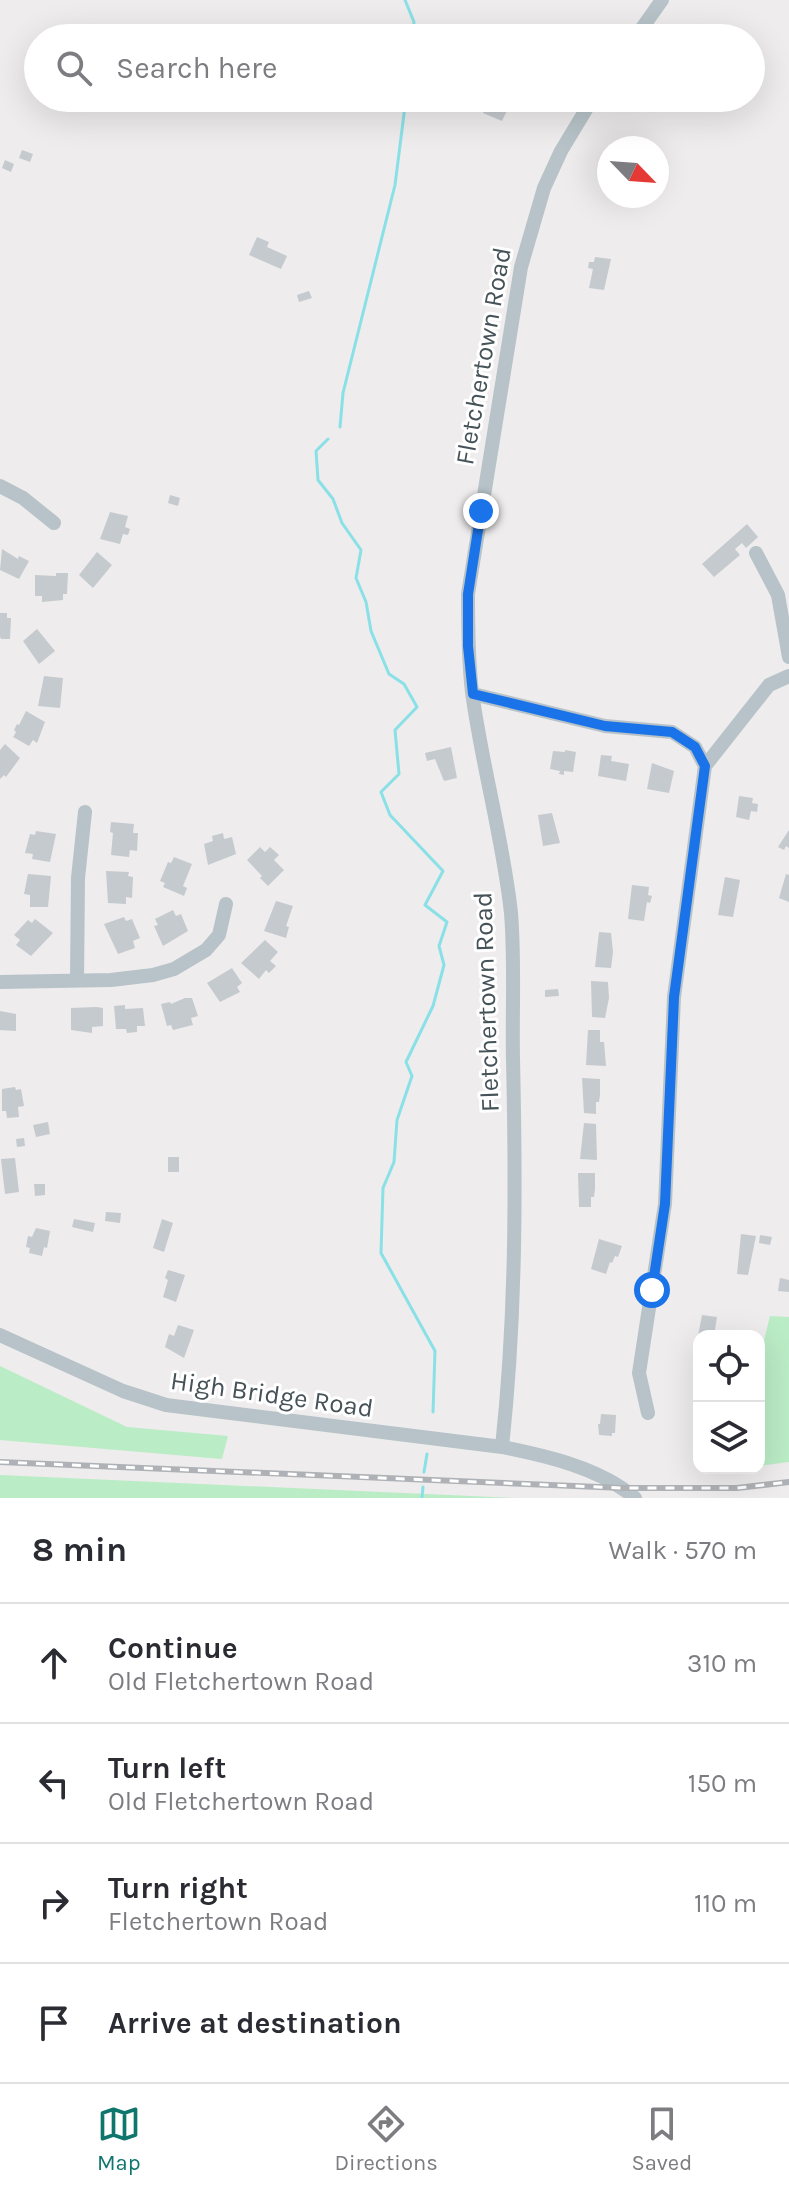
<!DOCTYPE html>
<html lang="en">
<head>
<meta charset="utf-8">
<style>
	body { margin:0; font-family:Karla,sans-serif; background:#f7f7f7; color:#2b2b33 }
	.controls { position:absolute; right:24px; bottom:24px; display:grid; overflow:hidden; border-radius:16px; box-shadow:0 8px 32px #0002 }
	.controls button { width:72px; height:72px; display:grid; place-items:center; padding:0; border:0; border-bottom:2px solid #e1e1e2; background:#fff; color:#2b2b33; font:40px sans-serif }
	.compass { position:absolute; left:597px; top:136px; width:72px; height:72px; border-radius:50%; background:#fff; box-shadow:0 8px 32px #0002; rotate:115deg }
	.stop { position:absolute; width:24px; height:24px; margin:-18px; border:6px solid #1a73e8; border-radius:50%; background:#fff }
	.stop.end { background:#1a73e8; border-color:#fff; box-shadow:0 2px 8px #0008 }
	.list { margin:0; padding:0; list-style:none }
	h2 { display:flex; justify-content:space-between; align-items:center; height:104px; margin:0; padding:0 32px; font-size:34px }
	h2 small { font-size:26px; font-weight:400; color:#7c7c81 }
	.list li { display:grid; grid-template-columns:52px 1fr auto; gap:24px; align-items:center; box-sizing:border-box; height:120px; padding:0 32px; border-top:2px solid #e1e1e2 }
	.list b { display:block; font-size:30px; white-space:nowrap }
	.list p { margin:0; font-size:26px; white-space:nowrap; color:#7c7c81 }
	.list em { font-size:26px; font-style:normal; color:#7c7c81 }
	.icon { flex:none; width:44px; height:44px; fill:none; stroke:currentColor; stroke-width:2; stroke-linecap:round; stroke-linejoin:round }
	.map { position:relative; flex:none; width:789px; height:1498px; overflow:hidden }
	.search { position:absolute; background:#fff; box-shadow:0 8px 32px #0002; left:24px; right:24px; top:24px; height:88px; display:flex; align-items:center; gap:20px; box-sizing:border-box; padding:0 28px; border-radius:44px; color:#7c7c81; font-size:30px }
	.sheet { height:584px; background:#fff }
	nav { display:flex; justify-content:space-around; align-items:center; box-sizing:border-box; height:112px; border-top:2px solid #e1e1e2; background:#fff; font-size:22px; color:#7c7c81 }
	nav a { display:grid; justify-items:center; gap:4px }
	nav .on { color:#0f766e }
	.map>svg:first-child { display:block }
</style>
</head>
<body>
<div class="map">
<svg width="789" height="1498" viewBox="0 0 789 1498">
	<rect width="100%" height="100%" fill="#eeecec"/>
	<path fill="#baecc6" d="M770,1316l19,1v145l-30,4v-105z
		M0,1366l127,61 101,9 -6,23 -222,-19z
		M0,1475l516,23h-516z"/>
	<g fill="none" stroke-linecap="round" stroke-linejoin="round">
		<path stroke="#89e1e7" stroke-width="3" d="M405,0l9,22 -2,16
			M340,427l3,-34 52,-208 11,-87
			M328,439l-12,12 2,29 15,19 9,24 19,27 -5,28 10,24 5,29 18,43 15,10 13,23 -22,23 4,44 -18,18 9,23 53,56 -18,34 22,17 -8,24 5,19 -11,41 -27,56 6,14 -15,44 -3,42 -11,26 -2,65 54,98 -2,61
			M424,1472l3,-18
			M422,1497l1,-10"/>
	</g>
	<path fill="#c5cacf" d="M483,98h30l-11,23 -19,-8 5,-13z
		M22,150l11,4 -3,8 -11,-4z
		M5,160l9,4 -3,8 -9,-4z
		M257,237l12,5 -2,5 20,9 -6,13 -32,-14z
		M595,257l16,2 -7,31 -15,-2 4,-19 -5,-1 1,-6h5z
		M309,291l3,7 -13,4 -2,-7z
		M170,495l10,3 -2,8 -10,-3z
		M110,512l18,4 -3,11 5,2 -2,6 -5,-1 -3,10 -20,-5z
		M747,524l11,13 -12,11 -4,-5 -7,6 5,6 -26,22 -12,-13z
		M2,549l16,10 1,-3 10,5 -10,18 -19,-9z
		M97,552l15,13 -19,23 -14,-13z
		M56,573h12l-1,21h-4v6l-21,2v-6h-7v-21l21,1z
		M0,613h7v5h4l-1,21h-9l-1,-2z
		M37,629l18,22 -16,13 -16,-23z
		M44,676l19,2 -3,30 -22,-2z
		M26,711l19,11 -8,21 -4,-3 -4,6 -16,-9 3,-5 -2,-2 3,-6 2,1z
		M5,744l15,14 -14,19 -2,-2 -4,4v-29z
		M451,747l6,31 -13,3 -9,-22 -8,2 -2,-8z
		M565,750l11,2 -3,20 -9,-1v4l-5,-1 1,-3 -10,-2 3,-18 12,1z
		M601,755l11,1 -1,5 18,3 -3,17 -28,-5z
		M652,763l22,8 -5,22 -22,-4z
		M739,796l14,2 -1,5 6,1 -1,8 -6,-1 -2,9 -13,-3z
		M552,813l8,30 -17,3 -5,-31z
		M111,822l23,2 -1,9h5l-1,18 -7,-1 -1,7 -18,-2 2,-22 -3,-1z
		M789,830v18l-3,-2 -2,4 -6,-3z
		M36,831l20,3 -6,28 -18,-3 1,-5 -8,-1 5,-19 5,1z
		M223,833l1,6 8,-2 4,17 -28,11 -4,-21 9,-3 -1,-5z
		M260,847l5,5 5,-5 9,8 -5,5 10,10 -16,16 -8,-8 2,-2 -15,-16z
		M174,857l18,7 -9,22 4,2 -3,8 -21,-9 2,-4 -5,-2 8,-19 3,1z
		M106,871l23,1 -1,4 5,1 -1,21 -6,-1v7l-18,-1z
		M28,874l23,2 -3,31h-18v-12l-6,-1z
		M786,874l3,1v27l-10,-4z
		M725,877l15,3 -7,37 -15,-2z
		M632,885l17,2 -1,8 4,1 -2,7 -3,-1 -3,19 -16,-2z
		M276,901l17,5 -7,20 3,1 -3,11 -22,-7z
		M173,910l3,6 5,-2 7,17 -25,15 -9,-20 4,-1 -3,-6z
		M124,917l2,4 6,-2 8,19 -7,3 2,7 -17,6 -14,-30z
		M35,919l18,14 -22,23 -15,-11 4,-5 -6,-5 14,-15 4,3z
		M599,932l12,1 2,19 -2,16 -16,-1z
		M265,940l13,12 -8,9 6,5 -7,7 -3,-3 -7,9 -18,-16z
		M232,968l10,15 -5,4 3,5 -20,10 -13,-19z
		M591,981l17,1 1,16 -4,20 -13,-1z
		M558,989l1,7 -14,1v-7z
		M185,998h7l6,18 -7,2 2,7 -20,5 -2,-5 -4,1 -6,-22 9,-2 1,2z
		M125,1005v4l18,-1 2,18h-8v6l-10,1 -1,-4h-10l-2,-23z
		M96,1007l7,1v18l-11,1v6l-21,-3v-22z
		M0,1011l16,3v17l-16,-1z
		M588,1030h12v12h4l2,24 -20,-1z
		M582,1078l18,1v16l-1,7h-3v12l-12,-1z
		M15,1087l1,3 5,-1 3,17 -6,1 1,10 -12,1 -1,-7h-4v-22z
		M48,1122l2,12 -14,3 -3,-12z
		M584,1123l12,1 1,36 -17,-1z
		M24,1138l1,8 -8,1 -1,-8z
		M168,1157h11v15h-11z
		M15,1158l4,34 -14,2 -4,-35z
		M578,1173h17v16l-1,8h-3v10h-12z
		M34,1184h11v11l-10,1z
		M106,1212l15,1 -1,10 -15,-2z
		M74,1219l21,4 -2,9 -21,-5z
		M162,1219l11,4 -9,29 -11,-4z
		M36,1228l14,3 -3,17 -3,-1 -2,9 -13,-3 1,-5 -4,-1 2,-11 4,1z
		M741,1234l15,2 -8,39 -11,-1z
		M760,1235l12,2 -2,8 -11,-2z
		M599,1239l23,7 -4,11 -3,-1 -3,7 -2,-1 -4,12 -15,-5z
		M168,1270l17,5 -9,27 -13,-5 5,-17 -3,-2z
		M780,1278l9,2v12l-11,-1z
		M702,1315l15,2 -3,19h-16z
		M178,1325l16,5 -10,28 -19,-11 4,-13 5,2z
		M601,1414l15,1 -1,18h-3v3l-13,-1 -1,-11h2z"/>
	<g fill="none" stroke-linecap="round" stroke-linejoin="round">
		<path stroke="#b7c3c8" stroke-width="14" d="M635,38l27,-38
			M0,486l23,12 31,25
			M756,553l22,42 11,62
			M473,694l132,32 67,6 23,15 10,19 -31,231 -9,207 -26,169 9,40
			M705,766l64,-81 20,-9
			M77,979l1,-101 7,-66
			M0,982l111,-2 42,-5 21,-6 32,-19 13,-15 7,-31
			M0,1335l123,56 43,14 336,42c45,9 98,21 133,51
			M502,1447c14,-130 14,-257 11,-388 -1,-48 2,-98 -2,-146 -8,-74 -29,-147 -39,-221 -4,-33 -4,-65 -4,-98l53,-327 23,-79 17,-37 32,-53"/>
		<g stroke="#aeb2b6" stroke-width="6">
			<path id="rail" d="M0,1462l623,26h114l52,-6"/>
		</g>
		<use href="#rail" stroke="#fff" stroke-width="3" stroke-dasharray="9" stroke-linecap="butt"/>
	</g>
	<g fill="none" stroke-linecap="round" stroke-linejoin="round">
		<path stroke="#1a73e8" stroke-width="10" d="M481,511l-13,83v52l5,48 132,32 67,6 23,15 10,19 -31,231 -9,207 -13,86"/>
	</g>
	<g text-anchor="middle" stroke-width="6" stroke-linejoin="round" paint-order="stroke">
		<g font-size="26" fill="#455258" stroke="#fff">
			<text transform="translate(483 356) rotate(-80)" y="9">Fletchertown Road</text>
			<text transform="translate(486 1002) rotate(-92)" y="9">Fletchertown Road</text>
			<text transform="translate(272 1394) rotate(8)" y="9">High Bridge Road</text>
		</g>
	</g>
</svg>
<div class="controls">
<button><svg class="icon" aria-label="locate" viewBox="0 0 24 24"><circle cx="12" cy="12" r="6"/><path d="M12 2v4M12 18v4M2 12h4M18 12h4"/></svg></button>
<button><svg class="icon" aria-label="layers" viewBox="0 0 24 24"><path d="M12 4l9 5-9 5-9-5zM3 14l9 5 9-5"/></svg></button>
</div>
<svg class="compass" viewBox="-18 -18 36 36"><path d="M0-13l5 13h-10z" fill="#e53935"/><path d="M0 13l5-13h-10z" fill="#7c7c81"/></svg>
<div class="stop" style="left:652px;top:1290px"></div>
<div class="stop end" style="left:481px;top:511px"></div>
<div class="search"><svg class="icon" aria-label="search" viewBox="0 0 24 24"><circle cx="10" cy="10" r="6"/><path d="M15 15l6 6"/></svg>Search here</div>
</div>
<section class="sheet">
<h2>8 min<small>Walk · 570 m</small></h2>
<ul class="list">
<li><svg class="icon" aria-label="ahead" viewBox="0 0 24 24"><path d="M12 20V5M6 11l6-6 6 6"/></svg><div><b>Continue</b><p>Old Fletchertown Road</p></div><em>310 m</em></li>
<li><svg class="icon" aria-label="left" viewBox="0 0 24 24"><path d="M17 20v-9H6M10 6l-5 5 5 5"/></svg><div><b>Turn left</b><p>Old Fletchertown Road</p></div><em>150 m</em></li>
<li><svg class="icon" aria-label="right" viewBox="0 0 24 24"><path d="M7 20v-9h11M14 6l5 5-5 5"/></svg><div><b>Turn right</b><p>Fletchertown Road</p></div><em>110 m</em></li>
<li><svg class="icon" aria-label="arrive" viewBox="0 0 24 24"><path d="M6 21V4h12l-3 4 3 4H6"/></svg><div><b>Arrive at destination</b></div></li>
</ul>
</section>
<nav>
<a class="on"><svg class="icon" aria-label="map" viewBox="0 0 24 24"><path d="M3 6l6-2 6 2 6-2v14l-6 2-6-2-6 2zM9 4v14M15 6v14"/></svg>Map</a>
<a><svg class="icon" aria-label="directions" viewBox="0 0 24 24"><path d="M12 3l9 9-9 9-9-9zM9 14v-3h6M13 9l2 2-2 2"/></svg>Directions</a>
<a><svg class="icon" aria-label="saved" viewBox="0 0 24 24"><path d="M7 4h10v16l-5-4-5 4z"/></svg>Saved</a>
</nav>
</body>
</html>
